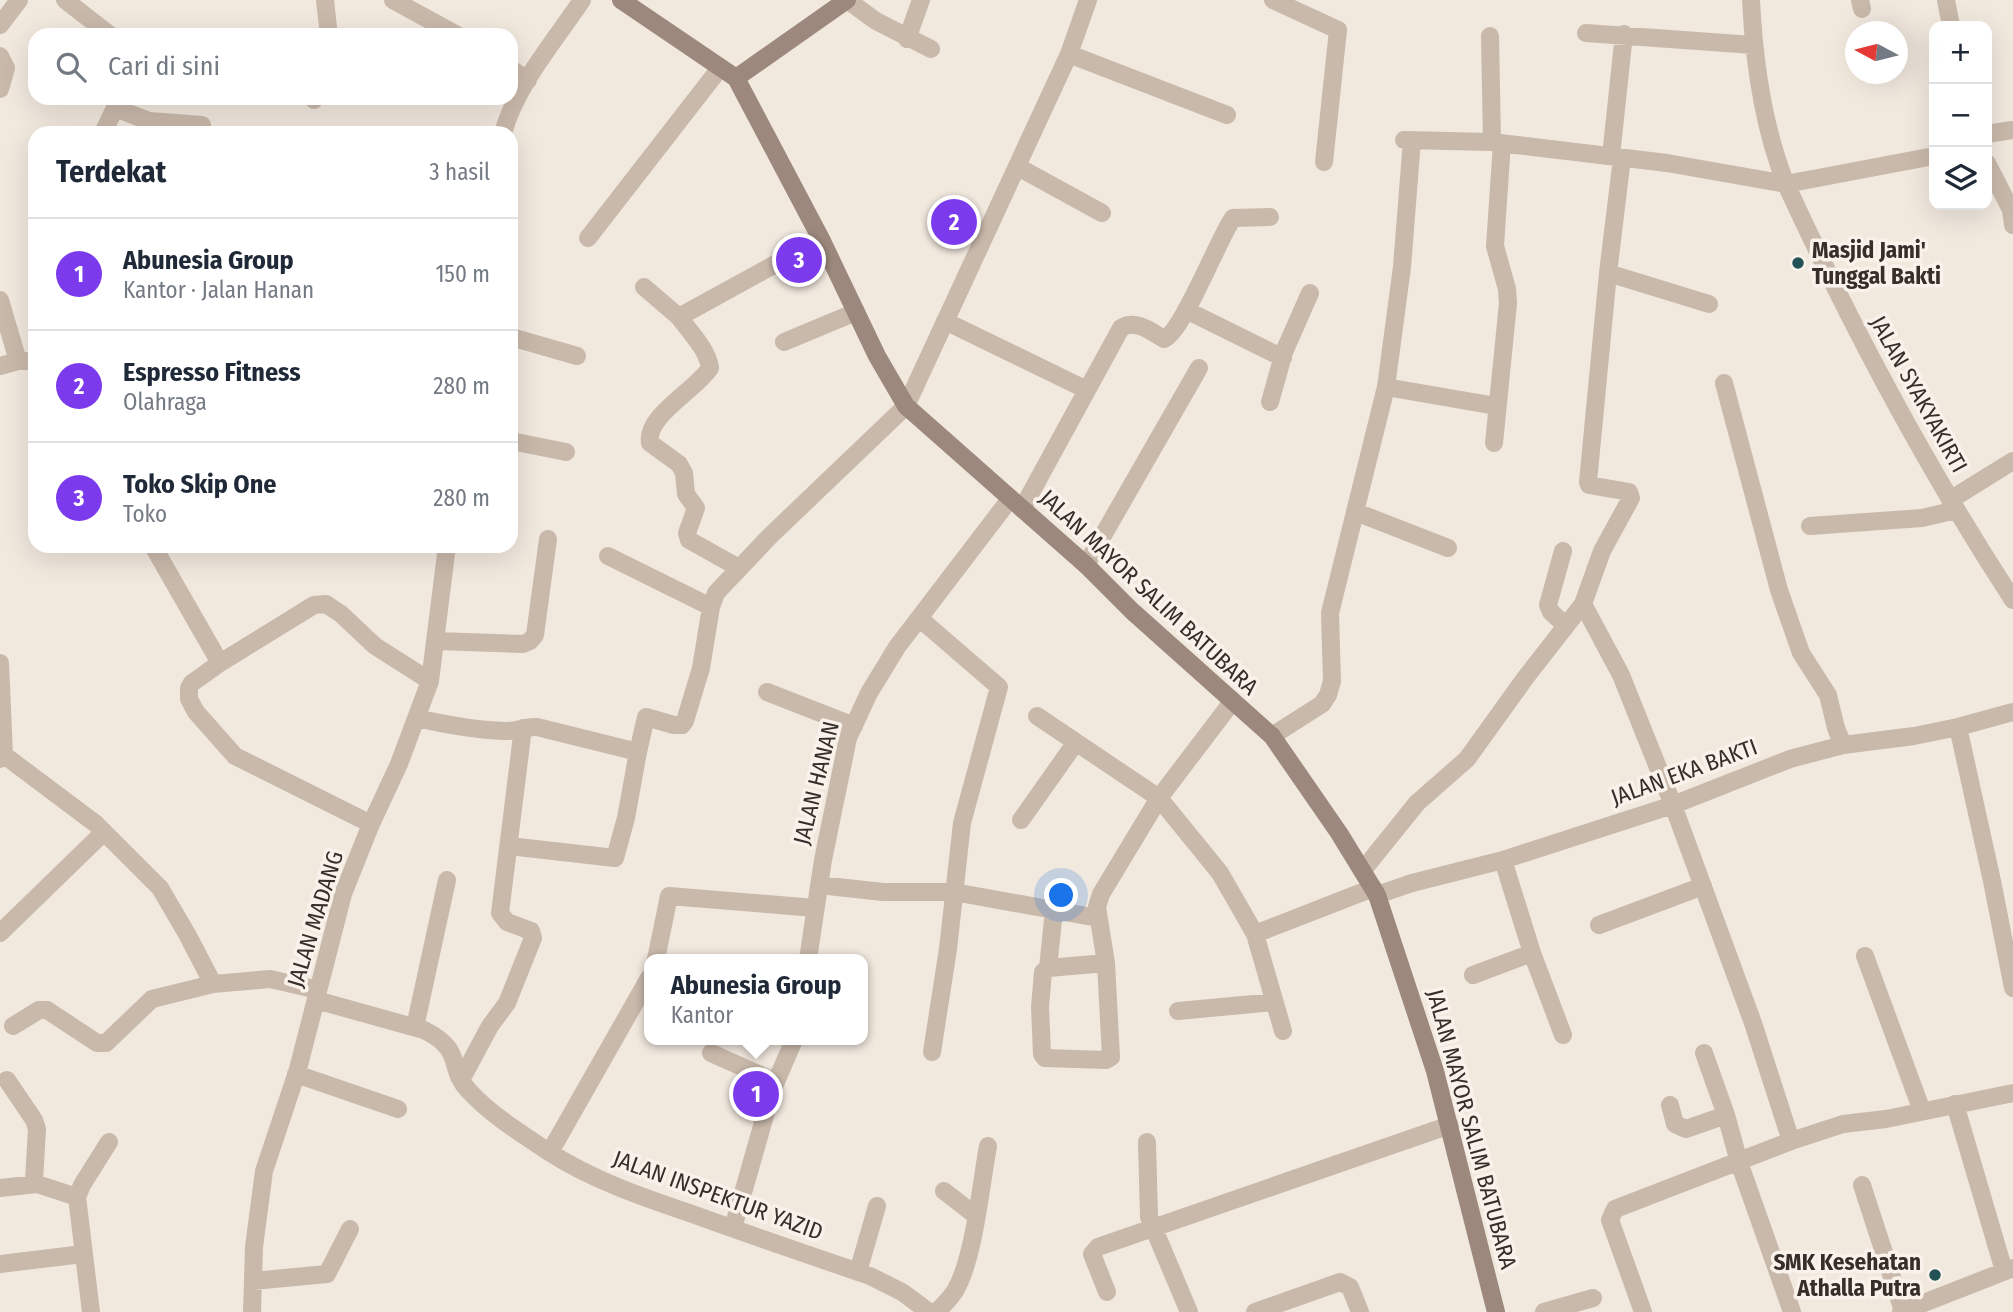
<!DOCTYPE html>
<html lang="id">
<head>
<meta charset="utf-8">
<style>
	body { margin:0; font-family:"Fira Sans Condensed",sans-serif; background:#f2f2f3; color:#1f2937 }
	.controls { position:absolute; right:21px; top:21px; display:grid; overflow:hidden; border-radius:14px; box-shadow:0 7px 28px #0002 }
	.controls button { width:63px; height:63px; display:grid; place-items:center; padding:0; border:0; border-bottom:2px solid #e0e1e3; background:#fff; color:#1f2937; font:35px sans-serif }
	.compass { position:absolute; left:1845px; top:21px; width:63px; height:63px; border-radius:50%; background:#fff; box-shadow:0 7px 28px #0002; rotate:277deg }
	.you { position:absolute; left:1062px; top:896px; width:24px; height:24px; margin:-18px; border:5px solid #fff; border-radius:50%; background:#1a73e8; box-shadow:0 0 0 10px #1a73e833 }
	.badge { display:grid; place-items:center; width:46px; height:46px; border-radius:50%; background:#7c3aed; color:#fff; font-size:23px; font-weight:700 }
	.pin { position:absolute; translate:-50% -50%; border:4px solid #fff; box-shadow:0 2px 7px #0006 }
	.popup { position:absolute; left:644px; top:954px; width:224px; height:91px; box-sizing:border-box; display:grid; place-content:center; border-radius:14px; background:#fff; filter:drop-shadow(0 2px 5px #0005); font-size:23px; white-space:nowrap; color:#747a83 }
	.popup b { font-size:26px; color:#1f2937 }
	.popup::after { content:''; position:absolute; left:50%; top:100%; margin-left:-14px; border:14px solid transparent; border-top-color:#fff }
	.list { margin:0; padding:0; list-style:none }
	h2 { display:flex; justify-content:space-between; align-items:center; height:91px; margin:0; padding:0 28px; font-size:30px }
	h2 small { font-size:23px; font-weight:400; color:#747a83 }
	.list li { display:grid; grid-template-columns:46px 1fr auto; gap:21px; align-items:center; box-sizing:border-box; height:112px; padding:0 28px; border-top:2px solid #e0e1e3 }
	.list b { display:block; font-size:26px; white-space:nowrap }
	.list p { margin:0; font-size:23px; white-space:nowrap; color:#747a83 }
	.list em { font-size:23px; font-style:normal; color:#747a83 }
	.icon { flex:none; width:38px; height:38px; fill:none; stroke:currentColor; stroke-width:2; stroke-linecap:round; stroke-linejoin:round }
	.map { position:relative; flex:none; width:2013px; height:1312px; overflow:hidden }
	.search { position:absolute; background:#fff; box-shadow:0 7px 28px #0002; left:28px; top:28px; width:490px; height:77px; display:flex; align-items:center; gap:18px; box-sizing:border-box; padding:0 24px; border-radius:21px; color:#747a83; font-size:26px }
	.panel { position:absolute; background:#fff; box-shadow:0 7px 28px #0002; left:28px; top:126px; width:490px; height:427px; border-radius:21px }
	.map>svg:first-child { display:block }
</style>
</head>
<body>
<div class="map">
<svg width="2013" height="1312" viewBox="0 0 2013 1312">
	<rect width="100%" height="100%" fill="#f1e8de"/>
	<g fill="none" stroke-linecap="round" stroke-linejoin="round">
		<path stroke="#c9b9ab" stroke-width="18" d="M65,0l45,35
			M325,0l3,27 -1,8
			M393,0l64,35
			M847,0l29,21 55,28
			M1273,0l65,30 -14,132
			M1751,0c3,61 12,127 35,184 66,144 140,283 227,416
			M1860,0l2,9
			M1946,0l5,26
			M0,25l19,-25
			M1586,33l167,12
			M1490,36l2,106
			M907,39l14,-39
			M1069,54l158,61
			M0,56l6,12 -6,21
			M511,69l17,11
			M314,100l1,-2
			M115,108l34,13 53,4
			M103,133l12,-25 3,-10
			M503,133c14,-49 51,-91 79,-133
			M1987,134l25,-4
			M1404,140l88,2 175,21 119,21 148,-28
			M1611,156l13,-122
			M1987,163l24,47 2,15
			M1018,167l84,46
			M588,238l132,-170
			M1608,273l101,31
			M644,287l35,30 142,-78
			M0,300l18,61
			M1186,310l97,48
			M679,317c10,14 29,33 31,51 -14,22 -65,48 -60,75l29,21 5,9 2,21 10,14 -9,25 2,7 50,28
			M945,321l142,69
			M511,337l66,19
			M784,342l72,-30
			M0,366l18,-5h17
			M1724,383l55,207 22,63 27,42 8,33 7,17
			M1386,387l110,19
			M1270,402l14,-50 26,-59
			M511,441l55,11
			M1494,443l14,-140 -1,-14 -12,-43 7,-103
			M1950,500l63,-39
			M1022,509l99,-181c15,-9 29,3 43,11 19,-7 54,-100 69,-121l37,-1
			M1356,512l92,36
			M1810,526l112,-8 34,-8
			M153,546l67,117 94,-58 12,-1 15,10 34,32 55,35
			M1563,551l-15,54 3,7 14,13
			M608,556l103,51
			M1086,565l113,-197
			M1583,604l19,-53 29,-53 -2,-6 -40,-7 -1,-3 20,-209 14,-115
			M919,618l80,69 -37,136 -14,126 -16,103
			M436,641l87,3 7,-3 5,-6 13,-96
			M0,663l4,92 -4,4
			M220,663l-28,20 -3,5v11l7,13 39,44 136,68
			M767,692l87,34
			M1037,716l122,82 61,75 35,61 28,97
			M417,718c30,7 58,12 88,13 11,1 21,-5 32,-4l101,25 -12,66 -11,40 -106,-12
			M1958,727l34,154 21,107
			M1272,736l50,-32 6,-9 4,-14 -2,-68 56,-226 16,-120 10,-127
			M0,752l96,72 64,64 27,46 26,50 57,-5 48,11
			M638,752l8,-35 28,8h8l3,-4 16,-53 10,-61 5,-14 53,-56 137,-131 163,-352 19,-54
			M1021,820l55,-78
			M1503,860l29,93 31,82
			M1363,870l54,-67 50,-44 59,-82 57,-73 38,71 52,130 80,218 38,118
			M819,885l64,7h71l144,26
			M1377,895l35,-12 91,-23 170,-55 117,-46 53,-14 71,-9 44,-9 55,-15
			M1599,925l104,-39
			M0,933l104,-101
			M1255,934l118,-46
			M1865,956l57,155
			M656,959l13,-63 146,12
			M808,959l15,-99 25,-122 21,-45 28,-46 113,-148
			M1106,963l-58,5 -5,4 -3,35 2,47 3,4 61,2 5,-3 -5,-94 -9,-56 4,-13 58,-96 73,-96
			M1048,968l6,-58
			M1473,975l59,-22
			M316,1000l108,30c42,21 22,37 45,61 22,24 53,43 80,61 45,29 96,46 146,63 58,21 117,41 175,61l32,16 27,20
			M1178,1011l96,-9
			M13,1026l26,-16h8l50,33h9l46,-44 61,-15
			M415,1027l32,-147
			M711,1053l65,29
			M1704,1053l22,62 13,47 53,150
			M296,1074l102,35
			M7,1080l27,40 3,9 -3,52 3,3 40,13
			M461,1080l29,-54 17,-23 26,-65 -2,-7 -24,-9 -7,-9 23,-185
			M1955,1104l49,167
			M1670,1105l5,19 11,5 40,-14
			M1147,1142l2,75 40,95
			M550,1152l99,-174
			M1862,1185l41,126
			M0,1188l37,-4
			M944,1191l31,24
			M733,1228l39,-137 22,-51
			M0,1264l83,-10
			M858,1272l19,-66
			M253,1281l74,-7 23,-45
			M1107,1292l-15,-38 6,-7 352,-122
			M91,1312l-14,-115 5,-12 27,-43
			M252,1312l2,-65 10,-76 34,-102 45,-175 28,-70 28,-60 31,-83 17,-135
			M937,1312c6,-7 13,-13 18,-21 19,-32 26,-107 33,-145
			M1255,1312l85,-30 10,5 10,25
			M1544,1312l49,-14
			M1643,1312l-33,-92 5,-11 176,-68 52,-17 43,-5 127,-26
			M1901,1312l112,-44"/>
		<path stroke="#9c887c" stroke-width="18" d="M621,0l115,78 85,161 56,117 29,50 180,159 46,46 140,125 67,97 38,62 58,176 61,241
			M736,78l111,-78"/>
	</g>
	<g fill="#225256" stroke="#f9f2ea" stroke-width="2.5">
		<circle cx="1798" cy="263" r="7"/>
		<circle cx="1935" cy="1275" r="7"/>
	</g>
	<g text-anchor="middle" stroke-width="7" stroke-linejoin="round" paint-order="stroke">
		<g font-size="23" font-weight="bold" fill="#372e2a" stroke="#f9f2ea" text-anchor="start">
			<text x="1812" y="258">Masjid Jami'<tspan x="1812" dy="26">Tunggal Bakti</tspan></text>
			<text x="1921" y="1270" text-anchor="end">SMK Kesehatan<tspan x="1921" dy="26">Athalla Putra</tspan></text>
		</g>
		<g font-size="23" fill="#372e2a" stroke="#f9f2ea">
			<text transform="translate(1919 394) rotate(61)" y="8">JALAN SYAKYAKIRTI</text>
			<text transform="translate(1149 592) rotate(43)" y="8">JALAN MAYOR SALIM BATUBARA</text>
			<text transform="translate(1684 772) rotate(-20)" y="8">JALAN EKA BAKTI</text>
			<text transform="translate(816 783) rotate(-76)" y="8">JALAN HANAN</text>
			<text transform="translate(315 919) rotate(-73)" y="8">JALAN MADANG</text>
			<text transform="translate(1472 1129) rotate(75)" y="8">JALAN MAYOR SALIM BATUBARA</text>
			<text transform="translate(718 1195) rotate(20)" y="8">JALAN INSPEKTUR YAZID</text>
		</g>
	</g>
</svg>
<div class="controls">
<button>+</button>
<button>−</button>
<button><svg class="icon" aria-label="layers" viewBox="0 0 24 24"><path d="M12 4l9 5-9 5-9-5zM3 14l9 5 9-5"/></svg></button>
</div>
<svg class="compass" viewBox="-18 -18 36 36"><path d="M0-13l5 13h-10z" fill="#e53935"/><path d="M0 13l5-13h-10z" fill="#747a83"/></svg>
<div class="you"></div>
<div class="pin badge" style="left:756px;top:1094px">1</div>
<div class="popup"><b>Abunesia Group</b>Kantor</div>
<div class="pin badge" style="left:954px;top:222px">2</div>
<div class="pin badge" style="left:799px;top:260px">3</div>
<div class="search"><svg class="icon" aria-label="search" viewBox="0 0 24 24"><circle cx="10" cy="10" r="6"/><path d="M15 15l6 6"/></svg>Cari di sini</div>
<section class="panel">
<h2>Terdekat<small>3 hasil</small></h2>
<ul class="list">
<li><span class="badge">1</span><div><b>Abunesia Group</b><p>Kantor · Jalan Hanan</p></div><em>150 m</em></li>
<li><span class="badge">2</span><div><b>Espresso Fitness</b><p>Olahraga</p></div><em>280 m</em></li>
<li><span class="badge">3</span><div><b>Toko Skip One</b><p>Toko</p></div><em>280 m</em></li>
</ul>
</section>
</div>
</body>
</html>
